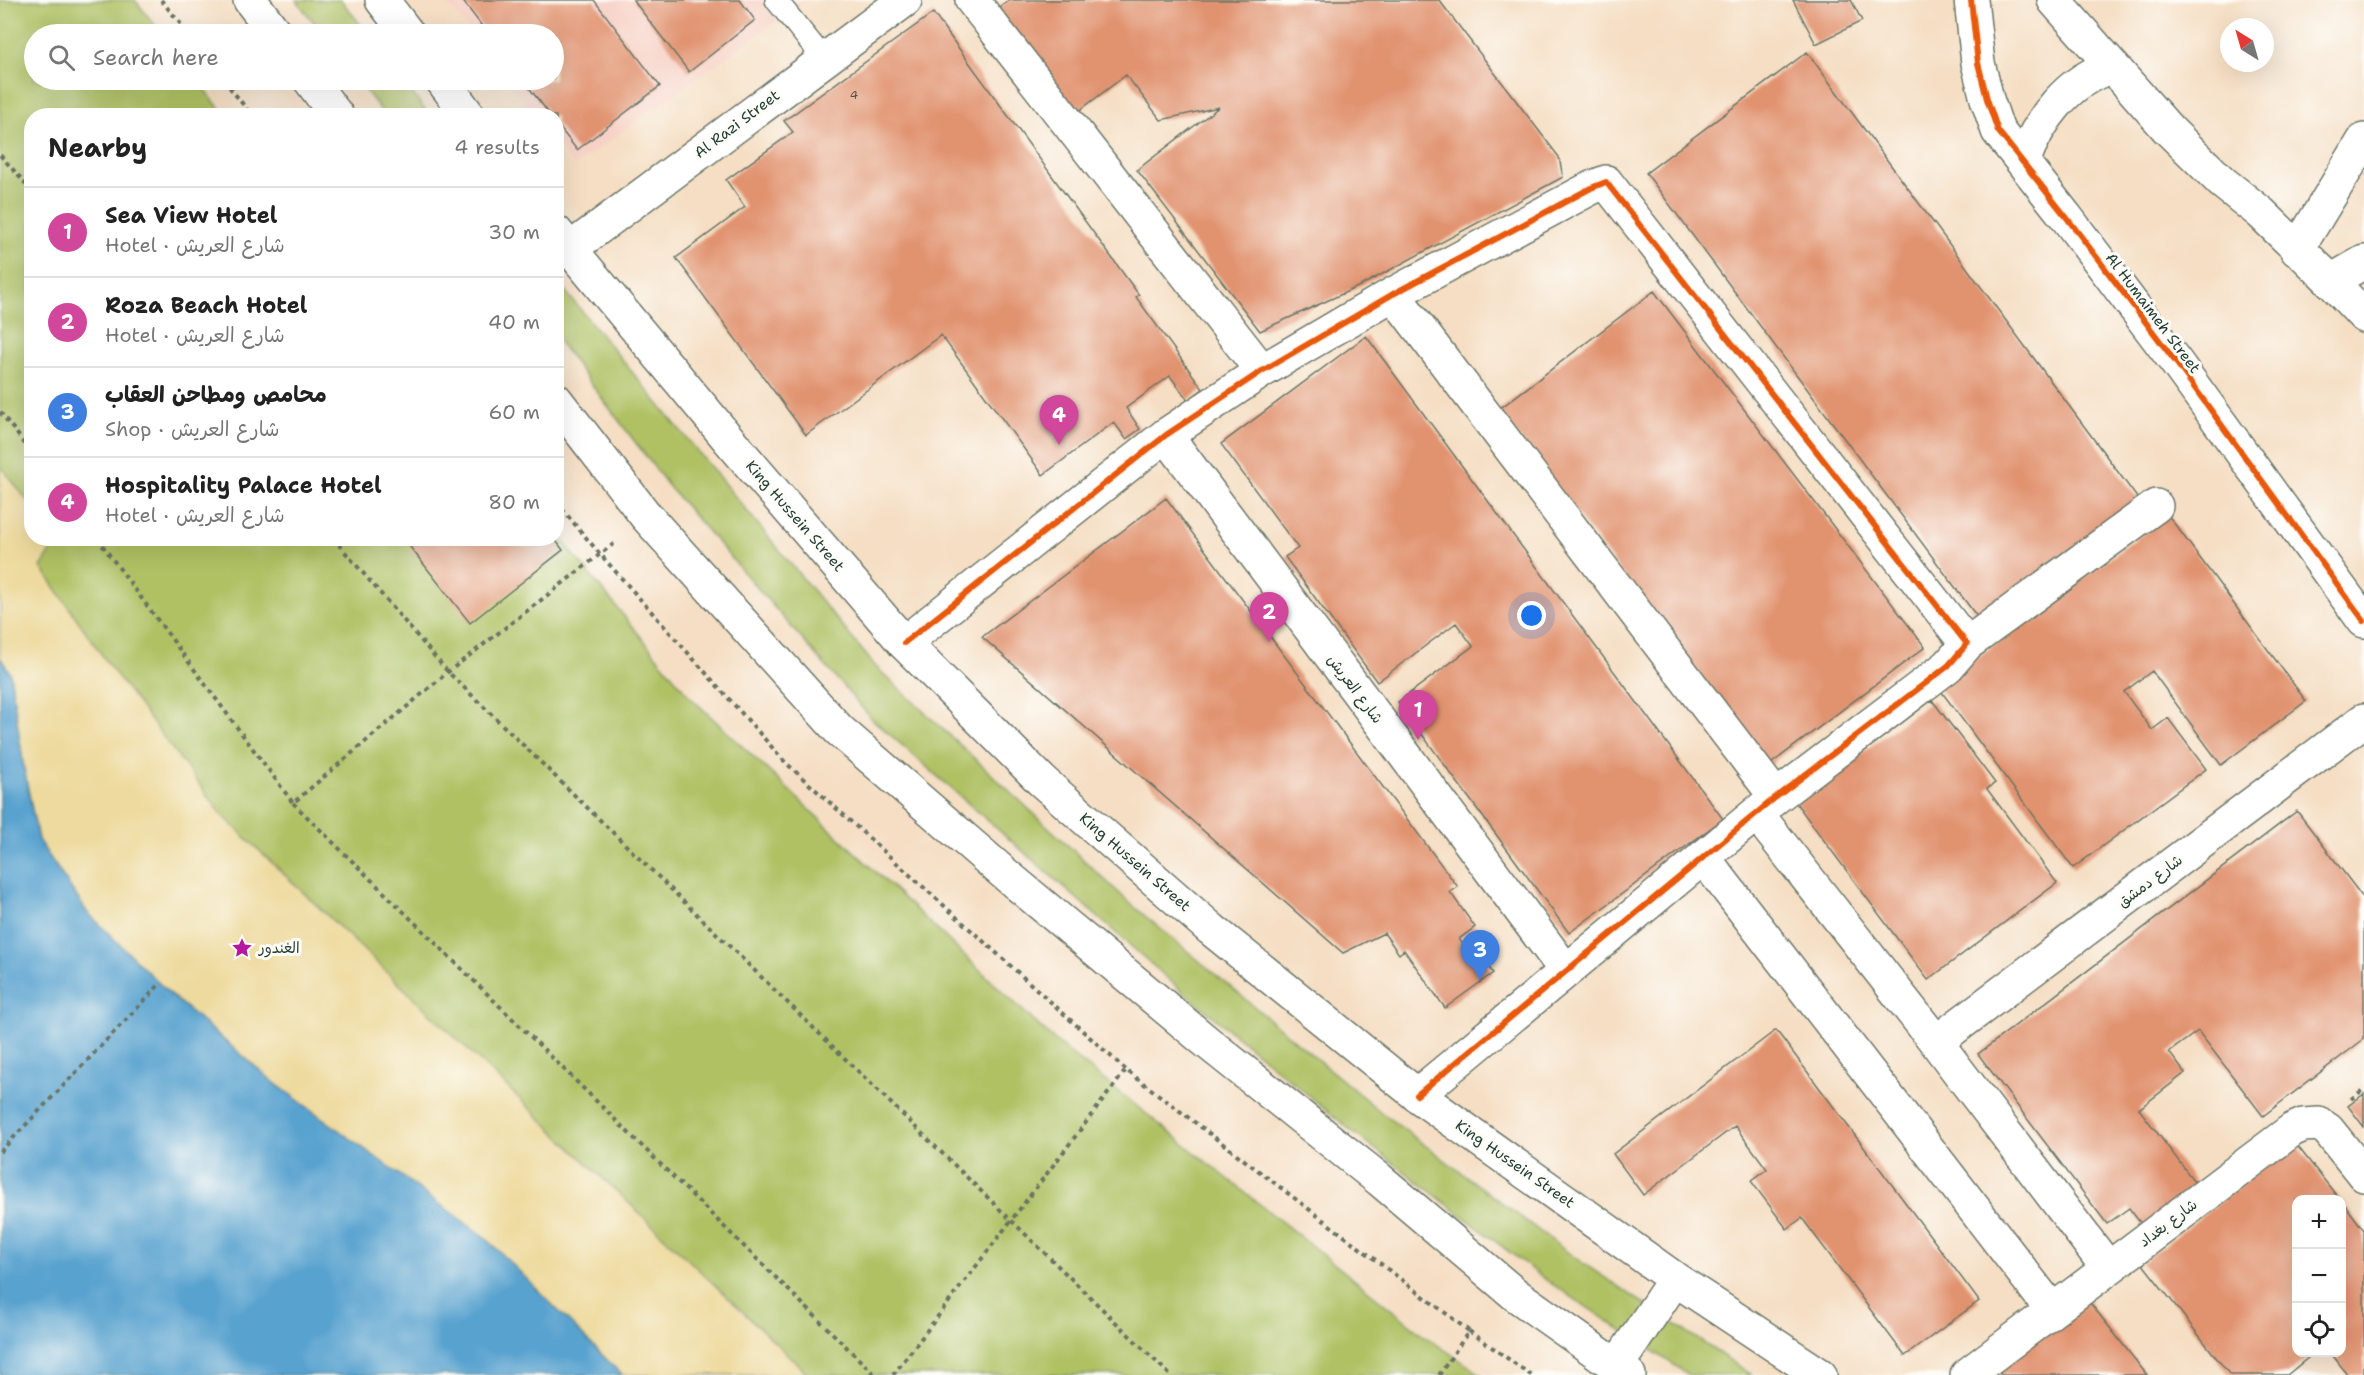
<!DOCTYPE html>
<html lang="en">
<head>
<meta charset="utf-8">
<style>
	body { margin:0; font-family:"Shantell Sans","Playpen Sans Arabic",sans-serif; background:#f2f2f2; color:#222 }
	.controls { position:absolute; right:18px; bottom:18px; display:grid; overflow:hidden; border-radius:12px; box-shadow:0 6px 24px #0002 }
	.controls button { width:54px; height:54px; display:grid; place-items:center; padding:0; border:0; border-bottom:2px solid #e0e0e0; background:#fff; color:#222; font:30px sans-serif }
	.compass { position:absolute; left:2220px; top:18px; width:54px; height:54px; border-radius:50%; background:#fff; box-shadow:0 6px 24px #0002; rotate:323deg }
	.you { position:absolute; left:1532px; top:616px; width:21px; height:21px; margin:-15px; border:4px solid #fff; border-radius:50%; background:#1a73e8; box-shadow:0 0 0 9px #1a73e833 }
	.badge { display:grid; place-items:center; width:39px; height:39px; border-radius:50%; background:#b5179e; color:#fff; font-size:20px; font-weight:700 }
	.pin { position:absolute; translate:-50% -50px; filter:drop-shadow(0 2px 3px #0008) }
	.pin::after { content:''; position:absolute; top:32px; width:21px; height:18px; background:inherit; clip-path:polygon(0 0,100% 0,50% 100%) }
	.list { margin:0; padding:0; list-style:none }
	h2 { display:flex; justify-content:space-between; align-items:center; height:78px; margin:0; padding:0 24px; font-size:26px }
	h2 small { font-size:20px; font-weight:400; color:#767676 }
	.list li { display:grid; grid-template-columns:39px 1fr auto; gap:18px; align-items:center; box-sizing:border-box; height:90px; padding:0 24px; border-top:2px solid #e0e0e0 }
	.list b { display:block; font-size:22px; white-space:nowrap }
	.list p { margin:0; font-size:20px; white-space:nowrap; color:#767676 }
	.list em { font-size:20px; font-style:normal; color:#767676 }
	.icon { flex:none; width:33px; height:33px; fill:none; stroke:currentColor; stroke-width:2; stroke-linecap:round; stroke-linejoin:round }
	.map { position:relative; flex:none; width:2364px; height:1375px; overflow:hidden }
	.search { position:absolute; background:#fff; box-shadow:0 6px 24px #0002; left:24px; top:24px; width:540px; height:66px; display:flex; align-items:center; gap:15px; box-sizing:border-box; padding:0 21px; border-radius:33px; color:#767676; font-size:22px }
	.panel { position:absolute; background:#fff; box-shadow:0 6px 24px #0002; left:24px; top:108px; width:540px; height:438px; border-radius:24px }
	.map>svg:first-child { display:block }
</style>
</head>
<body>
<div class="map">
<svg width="2364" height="1375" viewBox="0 0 2364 1375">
	<rect width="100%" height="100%" fill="#fdfcf7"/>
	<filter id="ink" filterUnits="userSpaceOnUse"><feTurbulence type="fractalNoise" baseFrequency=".0167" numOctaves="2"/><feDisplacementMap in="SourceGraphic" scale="12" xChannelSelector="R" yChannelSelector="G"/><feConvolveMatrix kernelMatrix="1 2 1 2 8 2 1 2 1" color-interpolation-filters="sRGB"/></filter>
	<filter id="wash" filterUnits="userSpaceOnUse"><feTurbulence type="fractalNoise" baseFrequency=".008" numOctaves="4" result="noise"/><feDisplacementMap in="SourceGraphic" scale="24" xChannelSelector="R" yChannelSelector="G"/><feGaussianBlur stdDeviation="1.35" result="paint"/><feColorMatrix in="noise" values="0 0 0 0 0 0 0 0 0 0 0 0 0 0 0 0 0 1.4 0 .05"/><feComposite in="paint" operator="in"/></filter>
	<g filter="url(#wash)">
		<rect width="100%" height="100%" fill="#f5dec3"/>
		<path fill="#f7d1c6" d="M445,0h361l-232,166 -17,-22 -1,-28 -21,-1 -28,-35h47v-46h-82z"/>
		<path fill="#afc164" stroke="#677f4c" stroke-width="1.5" d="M0,0h135l27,34h-128v46h163l28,35 -193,1 -1,389 -31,-39z
			M296,0h45l27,34h-45z
			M357,80h45l27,35h-44z
			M556,280l320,387 256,238 250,208 196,147 174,115h-63l-143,-95 -192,-147 -172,-142 -311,-273 -201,-230 -113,-149z
			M557,534l133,163 364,343 372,297 56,38h-673l-586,-559 -115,-152 -67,-97 18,-28 497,-1z"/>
		<path fill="#eeda9e" stroke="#868c69" stroke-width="1.5" d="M0,466l31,39 1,33 27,1 -18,28 67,97 115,152 586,559h-187l-136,-137 -210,-154 -104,-88 -85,-84 -49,-72 -14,-72 -14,-95 -10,-16z"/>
		<path fill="#58a2cf" stroke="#3c7082" stroke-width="1.5" d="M0,657l10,16 14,95 14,72 49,72 85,84 104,88 210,154 136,137h-622z"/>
		<g id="blocks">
			<path fill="#e19370" d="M462,0h132l66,86 -83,64 -21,-27v-7h-5l-28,-36h31v-46h-66z
				M633,0h107l15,20 -66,52z
				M1009,0h430l120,157 4,20 -201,108 -102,46 -123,-161 82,-63 -58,13 -35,-45 -55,42 -79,-104z
				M1793,0h58l11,21 -46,23z
				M933,13l206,282 -3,2 67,92 -15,11 -18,-24 -44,32 14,21 -14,10 -12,-17 -71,53 -102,-140 -135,100 -130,-177 69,-51 -19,-27 67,-48 -9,-11z
				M1807,52l334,451 -160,119 -335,-449z
				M1654,291l271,356 -157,119 -270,-356z
				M1366,336l357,483 -154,114 -171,-231 75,-56 -17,-23 -79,59 -92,-125 13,-9 -77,-104z
				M1166,498l292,389 -8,5 25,35 -16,12 13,18 6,-4 15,20 -48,35 -41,-58 -5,4 -15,-21 -41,20 -361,-316z
				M2168,515l138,186 -85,64 -69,-94 -28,21 28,38 16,-12 38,51 -133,99 -135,-181z
				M403,538h151l9,12 -93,73z
				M1932,700l63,83 -8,6 70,94 -129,97 -132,-177z
				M2297,811l67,88v140l-101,77 -65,-85 -29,21 16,21 -46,36 61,80 -55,40 -16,-21 -22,16 -129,-170z
				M1776,1030l203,271 -74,55 -103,-138 -15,11 -36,-48 16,-12 -32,-43 -92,69 -30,-41z
				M2364,1094v33l-16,-21z
				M2295,1143l45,57h-44v152h19l-28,23h-57l-88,-112z
				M2342,1201l22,29v145h-16l-18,-23h12z
				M2084,1295l63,80h-146l-7,-8z"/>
		</g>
	</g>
	<g filter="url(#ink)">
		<use href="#blocks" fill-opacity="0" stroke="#6a7566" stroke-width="1.5"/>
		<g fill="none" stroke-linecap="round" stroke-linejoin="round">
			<g stroke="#6a7566" stroke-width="24">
				<path id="service" d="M776,0l48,59"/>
			</g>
			<g stroke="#6a7566" stroke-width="36">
				<path id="minor" d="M972,0l290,371
					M2297,250l67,-110
					M2331,281l33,-19
					M1393,294l383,503
					M1166,435l400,536
					M904,643l262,-208 96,-64 131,-77 198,-106 15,-6 361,462 -19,22 -172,131 -359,298
					M1967,644l189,-138
					M1757,814l179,228 172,226
					M1703,857l349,453
					M1936,1042l428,-322
					M1967,1375l325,-245 11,-5 16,-1 9,6 36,45"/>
			</g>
			<g stroke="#6a7566" stroke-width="36">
				<path id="tertiary" d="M1971,0l7,63 9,36 11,32 69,87 111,147 186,256
					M2054,0l114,129 54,53 39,31 70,68 33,35
					M2023,162c15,-41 45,-83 89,-95
					M570,249l335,-249"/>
			</g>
			<g stroke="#6a7566" stroke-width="36">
				<path id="trunk" d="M250,0l26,34
					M382,0l26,34
					M310,80l27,36
					M442,80l27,36
					M556,232l174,209 174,202 138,138 169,148 206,166 258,184 145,96
					M556,400l90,116 193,214 166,144 203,169 172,137 136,115 113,80
					M1616,1367l59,-88"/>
			</g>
			<path stroke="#6a7566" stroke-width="4" stroke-dasharray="4.5 4.5" stroke-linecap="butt" d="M161,0l28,34
				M224,80l28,36
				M0,155l32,36
				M0,412l32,41
				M556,502l44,52 186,209 340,307
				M97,538l196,265 155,-131 168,-130
				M333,538l115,134 722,703
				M293,803l582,572
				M2351,1099l13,-10
				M0,1152l160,-168
				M1469,1331l62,44
				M893,1375l233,-305 343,261 -30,44"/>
			<use href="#service" stroke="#fff" stroke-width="21"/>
			<use href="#minor" stroke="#fff" stroke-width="33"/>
			<use href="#tertiary" stroke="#fff" stroke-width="33"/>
			<use href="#trunk" stroke="#fff" stroke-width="33"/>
			<g stroke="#fdfcf7" stroke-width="10">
				<path id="cycleway" d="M1971,0l7,63 9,36 11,32 69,87 111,147 186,256
					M904,643l262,-208 96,-64 131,-77 198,-106 15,-6 361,462 -19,22 -172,131 -359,298"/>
			</g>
			<use href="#cycleway" stroke="#e8590c" stroke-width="6"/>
		</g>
	</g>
	<defs>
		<g id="sight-bare" transform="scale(1.62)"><path d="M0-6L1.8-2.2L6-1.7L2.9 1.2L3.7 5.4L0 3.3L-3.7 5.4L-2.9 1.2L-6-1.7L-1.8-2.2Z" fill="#b5179e" stroke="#fdfcf7" stroke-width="2.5" paint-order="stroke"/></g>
	</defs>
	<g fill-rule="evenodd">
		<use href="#sight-bare" x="242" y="948"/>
	</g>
	<g text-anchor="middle" stroke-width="6" stroke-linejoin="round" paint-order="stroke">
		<g font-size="12" fill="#505243">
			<text x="854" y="99">4</text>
		</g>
		<g font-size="15" fill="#1f3d34" stroke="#fdfcf7">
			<text transform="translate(737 124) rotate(-37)" y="5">Al Razi Street</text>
			<text transform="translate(2153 313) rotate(53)" y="5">Al Humaimeh Street</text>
			<text transform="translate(795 516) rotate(49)" y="5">King Hussein Street</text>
			<text transform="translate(1355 689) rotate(53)" y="5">شارع العريش</text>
			<text transform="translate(1135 862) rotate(41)" y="5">King Hussein Street</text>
			<text transform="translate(2150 881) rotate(-37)" y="5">شارع دمشق</text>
			<text transform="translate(1515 1164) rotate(35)" y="5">King Hussein Street</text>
			<text transform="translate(2168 1223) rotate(-37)" y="5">شارع بغداد</text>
		</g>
		<g font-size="15" fill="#1f3d34" stroke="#fdfcf7" text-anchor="start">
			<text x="259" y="953">الغندور</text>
		</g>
	</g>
</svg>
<div class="controls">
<button>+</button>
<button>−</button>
<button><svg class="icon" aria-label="locate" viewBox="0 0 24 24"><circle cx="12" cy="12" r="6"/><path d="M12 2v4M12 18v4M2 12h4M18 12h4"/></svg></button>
</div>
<svg class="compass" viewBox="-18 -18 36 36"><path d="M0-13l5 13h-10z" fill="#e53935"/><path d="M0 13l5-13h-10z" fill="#767676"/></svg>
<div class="you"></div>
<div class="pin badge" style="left:1418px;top:740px;background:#d1479c">1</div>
<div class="pin badge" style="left:1269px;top:642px;background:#d1479c">2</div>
<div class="pin badge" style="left:1480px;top:980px;background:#3f7fe0">3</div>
<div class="pin badge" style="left:1059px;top:445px;background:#d1479c">4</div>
<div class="search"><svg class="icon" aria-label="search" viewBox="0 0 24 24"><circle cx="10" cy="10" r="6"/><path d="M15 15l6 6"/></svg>Search here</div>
<section class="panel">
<h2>Nearby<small>4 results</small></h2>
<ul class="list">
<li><span class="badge" style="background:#d1479c">1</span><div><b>Sea View Hotel</b><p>Hotel · شارع العريش</p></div><em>30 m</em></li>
<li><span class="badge" style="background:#d1479c">2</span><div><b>Roza Beach Hotel</b><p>Hotel · شارع العريش</p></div><em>40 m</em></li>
<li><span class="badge" style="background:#3f7fe0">3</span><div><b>محامص ومطاحن العقاب</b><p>Shop · شارع العريش</p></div><em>60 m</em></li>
<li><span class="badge" style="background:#d1479c">4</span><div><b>Hospitality Palace Hotel</b><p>Hotel · شارع العريش</p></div><em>80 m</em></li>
</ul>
</section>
</div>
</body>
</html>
